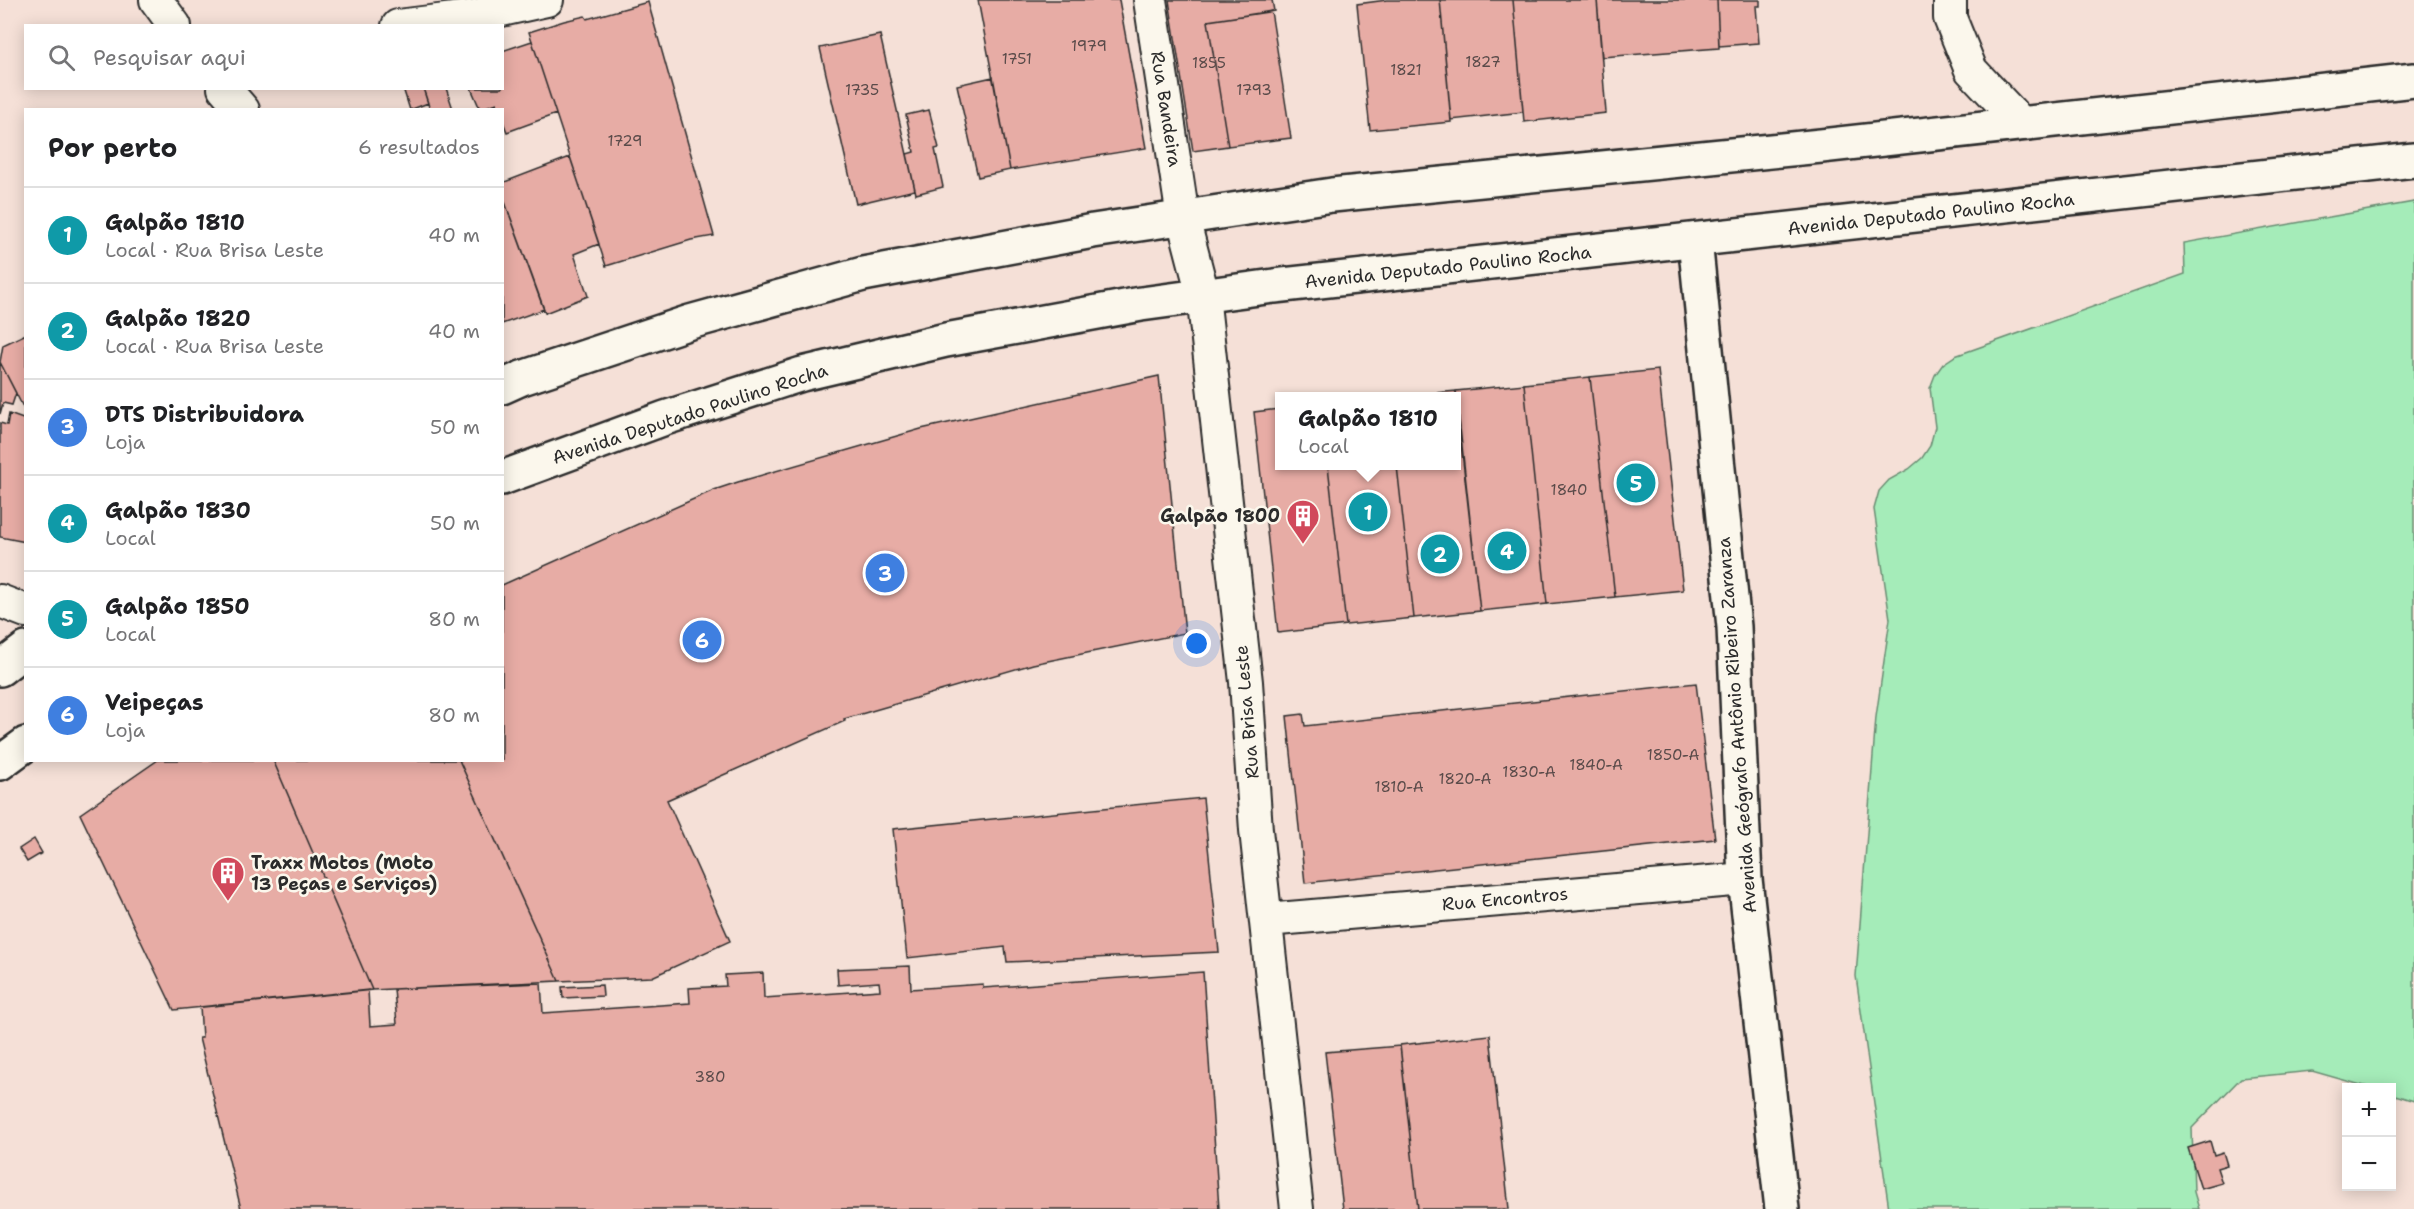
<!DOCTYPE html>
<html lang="pt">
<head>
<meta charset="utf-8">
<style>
	body { margin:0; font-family:"Shantell Sans",sans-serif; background:#f2f2f2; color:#202124 }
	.controls { position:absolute; right:18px; bottom:18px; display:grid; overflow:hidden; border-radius:0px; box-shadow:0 3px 15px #0003 }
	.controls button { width:54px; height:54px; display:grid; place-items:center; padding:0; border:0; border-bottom:2px solid #e0e0e0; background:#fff; color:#202124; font:30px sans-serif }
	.you { position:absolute; left:1197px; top:644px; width:21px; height:21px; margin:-15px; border:4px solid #fff; border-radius:50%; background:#1a73e8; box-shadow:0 0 0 9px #1a73e833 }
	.badge { display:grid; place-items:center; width:39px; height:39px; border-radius:50%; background:#1a73e8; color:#fff; font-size:20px; font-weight:700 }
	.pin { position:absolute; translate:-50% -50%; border:3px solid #fff; box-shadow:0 2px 6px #0006 }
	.popup { position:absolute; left:1275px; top:392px; width:186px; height:78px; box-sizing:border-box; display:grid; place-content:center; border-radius:0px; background:#fff; filter:drop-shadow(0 2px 4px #0005); font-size:20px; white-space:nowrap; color:#757577 }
	.popup b { font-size:22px; color:#202124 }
	.popup::after { content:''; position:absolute; left:50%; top:100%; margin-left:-12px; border:12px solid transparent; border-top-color:#fff }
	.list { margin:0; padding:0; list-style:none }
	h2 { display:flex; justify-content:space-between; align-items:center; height:78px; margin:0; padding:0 24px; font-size:26px }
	h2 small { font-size:20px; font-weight:400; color:#757577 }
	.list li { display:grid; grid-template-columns:39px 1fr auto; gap:18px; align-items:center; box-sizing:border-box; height:96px; padding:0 24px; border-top:2px solid #e0e0e0 }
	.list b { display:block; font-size:22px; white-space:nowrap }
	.list p { margin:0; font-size:20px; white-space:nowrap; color:#757577 }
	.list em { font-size:20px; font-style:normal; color:#757577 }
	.icon { flex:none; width:33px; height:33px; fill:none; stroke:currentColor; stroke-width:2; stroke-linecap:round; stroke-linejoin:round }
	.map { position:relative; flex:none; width:2414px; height:1209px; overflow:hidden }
	.search { position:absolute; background:#fff; box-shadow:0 3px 15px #0003; left:24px; top:24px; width:480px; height:66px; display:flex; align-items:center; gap:15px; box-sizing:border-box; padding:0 21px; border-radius:0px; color:#757577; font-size:22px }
	.panel { position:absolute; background:#fff; box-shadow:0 3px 15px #0003; left:24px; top:108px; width:480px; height:654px; border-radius:0px }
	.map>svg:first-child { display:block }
</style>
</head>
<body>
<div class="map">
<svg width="2414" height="1209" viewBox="0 0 2414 1209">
	<rect width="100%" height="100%" fill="#f5e0d7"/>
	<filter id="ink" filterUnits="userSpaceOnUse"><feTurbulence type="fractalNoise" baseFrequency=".0167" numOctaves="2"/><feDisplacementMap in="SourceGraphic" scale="12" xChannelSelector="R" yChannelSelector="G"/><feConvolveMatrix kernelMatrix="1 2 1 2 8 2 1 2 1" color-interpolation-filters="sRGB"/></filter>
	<g filter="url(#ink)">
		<path fill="#a5ecb9" stroke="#688c72" stroke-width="1.5" d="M2414,202v899l-22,-7v-6l-24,-1 -56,-16 -71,7 -49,50 2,64 5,17h-310l-33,-233 20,-259 14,-98 -16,-110 5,-18 10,-11 20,-11 13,-11 8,-12 5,-19 -5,-39 5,-13 8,-11 12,-8 230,-82 -1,-31z"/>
		<path fill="#e7aca5" stroke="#2b2b2b" stroke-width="1.5" d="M978,0h141l27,148 -136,22z
			M1169,0h103l2,11 -66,10 20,125 -35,5z
			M1387,0h53l11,122 -81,8 -13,-126z
			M1440,0h73l10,112 -72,8z
			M1513,0h84l9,113 -82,9z
			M1597,0h120l2,48 -117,9z
			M1717,0h43v6h-4l3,37 -40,3z
			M648,2l66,234 -23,4 -85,26 -77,-234 35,-11 21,-5 2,3z
			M1271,11l20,127 -63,8 -20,-125z
			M880,35l35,155 -59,14 -36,-156z
			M532,41l24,73 -49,18 -5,-13v-9h-3l-2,-7 -17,6 -9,-21h31v-37z
			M993,77l17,93 -32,7 -21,-92z
			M403,88h20l5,15 -18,7z
			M423,88h23l7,21 -23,1z
			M929,110l10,38 -4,1 8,38 -27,7 -9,-40 7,-2 -8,-37z
			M570,157l29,87 -25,10 14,42 -43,17 -43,-119v-11z
			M502,194l42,115 -42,15z
			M26,334v79l-26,-51 3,-17z
			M0,362l16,31 -4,12 -9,-2 -3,11z
			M1658,370l25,220 -68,7 -25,-220z
			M1159,376l26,257 -152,31 -189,55 1,2 -178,79 63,141 -78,36 -93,4 -100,-221h43v-175l212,-95 24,-8 183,-53z
			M1590,377l25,220 -68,7 -23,-220z
			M1524,384l23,220 -67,7 -24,-220z
			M1456,391v5h-55z
			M1456,399l24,212 -66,7 -17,-152h59z
			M1280,409v57h48l18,159 -68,8 -24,-221z
			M9,414l17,6v122l-26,-5v-114l7,2z
			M1328,466h69l17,152 -68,7z
			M1696,683l19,156 -410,44 -18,-167 16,-2 2,12z
			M158,760h115l99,230 -198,20 -94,-196z
			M273,760h186l100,221 -187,9z
			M1203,798l16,154 -212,10 -2,-15 -98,11 -14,-129z
			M34,839l8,14 -15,9 -8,-13z
			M910,966l1,23 72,-5v4l220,-16 16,237h-978l-42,-171h3l-2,-31 168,-17 2,36 27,-2 -3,-35 147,-6 2,30 147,-10 -1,-15 37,-2 -1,-11 38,-2 1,25 116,-8 -1,-8 -41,3 -1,-16z
			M602,985l1,11 -40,2 -1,-11z
			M1490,1035l19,174h-91l-18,-164z
			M1400,1046l18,163h-75l-18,-157z
			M2210,1141l4,14 9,-3 4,13 -10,3 5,15 -21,6 -13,-41z"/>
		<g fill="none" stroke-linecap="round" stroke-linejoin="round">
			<g stroke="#2b2b2b" stroke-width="36">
				<path id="street" d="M156,0l19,26
					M1150,0l33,218 20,77 43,387 10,148 41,379
					M1950,0v18l21,52 51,54
					M398,26l72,-9 77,-17
					M224,88l19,22
					M0,601l26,10
					M1266,920l479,-41"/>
			</g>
			<g stroke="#2b2b2b" stroke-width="38">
				<path id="secondary" d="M1695,240l39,387 11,252 37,330"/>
			</g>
			<g stroke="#2b2b2b" stroke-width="38">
				<path id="primary" d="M502,387l20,-9 168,-56 173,-48 230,-43 239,-36 489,-49 593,-66
					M502,478l163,-60 137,-44 144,-34 195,-36 133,-18 1140,-126
					M0,669l26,-20
					M0,763l26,-19"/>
			</g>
			<use href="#street" stroke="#fbf7ec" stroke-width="32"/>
			<use href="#secondary" stroke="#fbf7ec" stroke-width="33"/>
			<use href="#primary" stroke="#fbf7ec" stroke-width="33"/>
		</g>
	</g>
	<defs>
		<g id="building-pin" transform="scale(1.725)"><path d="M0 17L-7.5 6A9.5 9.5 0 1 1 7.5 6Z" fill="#d1495b" stroke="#fbf7ec"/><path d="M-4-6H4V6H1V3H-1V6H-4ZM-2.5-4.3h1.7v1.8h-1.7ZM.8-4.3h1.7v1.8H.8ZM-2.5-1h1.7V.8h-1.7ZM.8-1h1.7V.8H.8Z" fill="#fff"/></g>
	</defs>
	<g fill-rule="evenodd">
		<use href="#building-pin" x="1303" y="516"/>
		<use href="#building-pin" x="228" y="873"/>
	</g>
	<g text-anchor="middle" stroke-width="5" stroke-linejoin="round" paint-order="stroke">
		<g font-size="15" fill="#5a4b4a">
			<text x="1089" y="51">1979</text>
			<text x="1017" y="64">1751</text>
			<text x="1483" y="67">1827</text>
			<text x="1209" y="68">1855</text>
			<text x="1406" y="75">1821</text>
			<text x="862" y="95">1735</text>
			<text x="1254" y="95">1793</text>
			<text x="625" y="146">1729</text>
			<text x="1569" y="495">1840</text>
			<text x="1673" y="760">1850-A</text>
			<text x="1596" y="770">1840-A</text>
			<text x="1529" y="777">1830-A</text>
			<text x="1465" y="784">1820-A</text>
			<text x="1399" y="792">1810-A</text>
			<text x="710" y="1082">380</text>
		</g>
		<g font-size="18" fill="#2b2b2b" stroke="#fbf7ec">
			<text transform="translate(1166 109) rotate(81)" y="6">Rua Bandeira</text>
			<text transform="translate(1931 214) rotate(-6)" y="6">Avenida Deputado Paulino Rocha</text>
			<text transform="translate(1448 267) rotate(-6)" y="6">Avenida Deputado Paulino Rocha</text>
			<text transform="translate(690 414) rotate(-18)" y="6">Avenida Deputado Paulino Rocha</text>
			<text transform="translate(1247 712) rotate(-95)" y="6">Rua Brisa Leste</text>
			<text transform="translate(1737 725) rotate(-94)" y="6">Avenida Geógrafo Antônio Ribeiro Zaranza</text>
			<text transform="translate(1505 899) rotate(-5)" y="6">Rua Encontros</text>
		</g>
		<g font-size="18" font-weight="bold" fill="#2b2b2b" stroke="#fbf7ec" text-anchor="end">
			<text x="1280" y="522">Galpão 1800</text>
			<text x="251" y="869" text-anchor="start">Traxx Motos (Moto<tspan x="251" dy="21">13 Peças e Serviços)</tspan></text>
		</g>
	</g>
</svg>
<div class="controls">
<button>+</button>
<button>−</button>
</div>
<div class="you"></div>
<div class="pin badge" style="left:1368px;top:512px;background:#0f9aa8">1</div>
<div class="popup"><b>Galpão 1810</b>Local</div>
<div class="pin badge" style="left:1440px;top:554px;background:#0f9aa8">2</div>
<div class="pin badge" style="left:885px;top:573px;background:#3f7fe0">3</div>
<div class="pin badge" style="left:1507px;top:551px;background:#0f9aa8">4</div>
<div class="pin badge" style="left:1636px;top:483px;background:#0f9aa8">5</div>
<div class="pin badge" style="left:702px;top:640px;background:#3f7fe0">6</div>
<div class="search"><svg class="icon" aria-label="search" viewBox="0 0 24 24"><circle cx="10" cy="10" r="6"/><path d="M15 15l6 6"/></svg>Pesquisar aqui</div>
<section class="panel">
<h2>Por perto<small>6 resultados</small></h2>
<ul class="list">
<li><span class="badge" style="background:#0f9aa8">1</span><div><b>Galpão 1810</b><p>Local · Rua Brisa Leste</p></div><em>40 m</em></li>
<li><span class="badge" style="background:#0f9aa8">2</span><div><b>Galpão 1820</b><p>Local · Rua Brisa Leste</p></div><em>40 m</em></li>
<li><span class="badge" style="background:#3f7fe0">3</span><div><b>DTS Distribuidora</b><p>Loja</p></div><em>50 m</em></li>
<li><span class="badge" style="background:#0f9aa8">4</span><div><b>Galpão 1830</b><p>Local</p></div><em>50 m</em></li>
<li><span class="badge" style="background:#0f9aa8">5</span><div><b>Galpão 1850</b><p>Local</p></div><em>80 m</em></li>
<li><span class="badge" style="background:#3f7fe0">6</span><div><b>Veipeças</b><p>Loja</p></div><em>80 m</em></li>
</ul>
</section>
</div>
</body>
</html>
